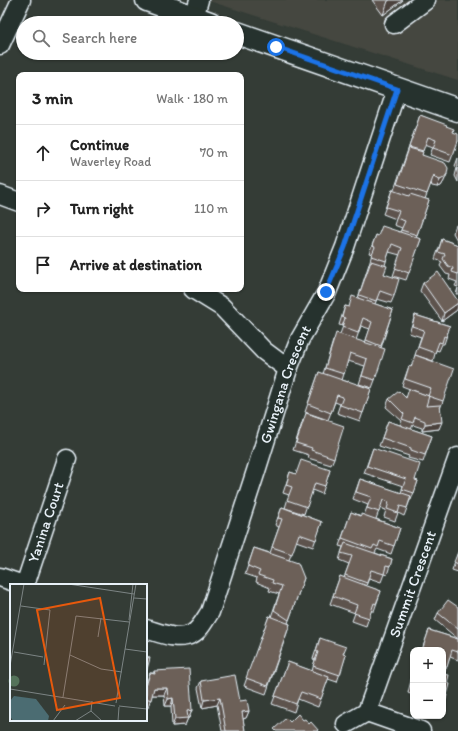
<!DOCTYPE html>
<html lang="en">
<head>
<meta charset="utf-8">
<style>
	body { margin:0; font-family:Itim,sans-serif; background:#f2f2f2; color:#222 }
	.controls { position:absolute; right:12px; bottom:12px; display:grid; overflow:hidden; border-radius:8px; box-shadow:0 1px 3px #0004 }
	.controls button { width:36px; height:36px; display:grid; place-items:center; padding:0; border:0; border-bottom:1px solid #e0e0e0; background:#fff; color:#222; font:20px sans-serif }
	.stop { position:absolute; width:12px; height:12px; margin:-9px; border:3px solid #1a73e8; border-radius:50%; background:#fff }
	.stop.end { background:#1a73e8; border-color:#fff; box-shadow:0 1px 4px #0008 }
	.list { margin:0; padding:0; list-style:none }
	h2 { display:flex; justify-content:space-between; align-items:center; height:52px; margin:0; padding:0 16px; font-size:17px }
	h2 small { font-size:13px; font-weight:400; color:#767676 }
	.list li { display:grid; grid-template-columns:26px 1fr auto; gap:12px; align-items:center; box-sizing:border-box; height:56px; padding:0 16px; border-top:1px solid #e0e0e0 }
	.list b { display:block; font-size:15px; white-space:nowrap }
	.list p { margin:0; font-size:13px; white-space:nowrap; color:#767676 }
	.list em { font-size:13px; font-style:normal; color:#767676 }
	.icon { flex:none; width:22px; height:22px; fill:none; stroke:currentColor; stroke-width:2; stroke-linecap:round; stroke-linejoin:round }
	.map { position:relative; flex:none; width:458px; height:731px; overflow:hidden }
	.search { position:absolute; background:#fff; box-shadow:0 1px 3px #0004; left:16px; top:16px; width:228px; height:44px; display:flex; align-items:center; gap:10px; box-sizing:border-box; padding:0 14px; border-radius:22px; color:#767676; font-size:15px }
	.panel { position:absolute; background:#fff; box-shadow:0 1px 3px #0004; left:16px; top:72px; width:228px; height:220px; border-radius:8px }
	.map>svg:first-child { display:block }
</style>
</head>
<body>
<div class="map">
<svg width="458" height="731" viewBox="0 0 458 731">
	<rect width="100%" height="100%" fill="#343c36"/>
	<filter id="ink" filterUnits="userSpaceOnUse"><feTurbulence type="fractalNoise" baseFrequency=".025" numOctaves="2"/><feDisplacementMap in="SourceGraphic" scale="8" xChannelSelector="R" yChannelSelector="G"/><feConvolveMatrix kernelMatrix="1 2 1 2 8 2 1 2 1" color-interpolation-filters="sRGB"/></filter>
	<g filter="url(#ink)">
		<path fill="#454740" d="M206,0h252v80z"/>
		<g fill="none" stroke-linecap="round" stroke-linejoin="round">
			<g stroke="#e8f1f8" stroke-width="21">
				<g id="minor">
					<path d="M194,17l5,-17"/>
					<path d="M394,24l32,-24"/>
					<path d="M0,45l21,-45"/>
					<path d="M0,195l19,7"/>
					<path d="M193,289l29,18 42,44 24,18"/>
					<path d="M0,577l23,8"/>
					<path id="s1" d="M25,585l42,-126"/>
					<path id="s2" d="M146,629c14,4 31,12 46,5 8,-4 13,-15 18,-22l46,-141 32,-102 12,-30 27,-47 18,-45 52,-158"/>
					<path d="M346,724l21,-12"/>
					<path id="s3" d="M421,731l-54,-19 91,-255"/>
				</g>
			</g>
			<g stroke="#e8f1f8" stroke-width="25">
				<path id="major" d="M147,0l63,23
					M237,33l221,77"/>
			</g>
			<use href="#minor" stroke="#26332d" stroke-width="18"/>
			<use href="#major" stroke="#26332d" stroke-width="22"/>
		</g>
		<path fill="#5d534d" stroke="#e8f1f8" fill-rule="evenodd" d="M372,0h31l-20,15z
			M420,115l26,11 7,6 5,9 -8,21 -20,-7 3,-8 -8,-3 -3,8v3l25,19 -3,7 -3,5 -4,1 -5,-1 -1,-3 -6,16 4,1 -13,38 5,1 -15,41 -13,-4 7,-21 -11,-3 -4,13 -1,9 10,22 -3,7 -14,-4 -2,5 18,6 -12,38 -6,32 -3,8 -13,-4 6,-18 -17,-5 -6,19 29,9 -11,32 -23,-8 3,-9 -5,-2 -7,18 -23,-8 14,-40 4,2 10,-33 7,-7 3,-8 -4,-1 6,-19 4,1 9,-9 11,-34 3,-10 -3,-1 7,-18 2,1 22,-4 2,-4 -8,-3 2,-6 -13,-5 9,-24h2zM361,326l9,3 -5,14 -9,-3z
			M458,158v9l-3,-1z
			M457,168h1v14l-3,-6z
			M456,225h2v17l-5,-9z
			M442,239l16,6v42l-3,-1 2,-4 -8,-3 1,-4 -4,-1 -6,-8 2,-4 -7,-3z
			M423,283l35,18v5l-1,4 -15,11 -22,-30z
			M458,288v6h-2z
			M415,315l35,11 -6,18h-2l-3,7 -3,-1 -3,11 -18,-6 6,-18 -12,-4z
			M409,366l34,35 -3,8 -1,20 -17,2v-3l-9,-3 -2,4 21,7 -9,26 -15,-4 1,-2 -30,-10 9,-25 12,4 2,-4 -16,-14 3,-8 17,-2 22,-1 -26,-10z
			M303,420l31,38 -3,7 -23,-7 1,-3 -16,-5z
			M373,448l42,32 3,1 -7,19h-1l-6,16 -6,-3 -3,8 -11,-4 2,-7 -6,-2 -4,11 24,9 -9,26 -14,-5 -2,4 17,6 -5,16 -3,-1 -3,8 -12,-4 -3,8 15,5 -7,20h-3l-5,15 -14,-5 3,-8 -25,-9 10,-28 4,2 5,-14 -10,-4 4,-13 -4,-1 12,-34 10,4 3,-1 4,-10 -15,-6 7,-20 41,14 2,-7 -39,-13z
			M330,470l-8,24 -10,-4 -8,24 -19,-6 4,-13 -6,-2 7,-21 6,2z
			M282,507l40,15 -9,25 -17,-6 -7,19 15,18 -16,45 2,1 -24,70 -22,-8 25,-70 2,1 8,-23 -10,-3 1,-3 -14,-6 1,-4 -12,-4 9,-26 16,5 9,-26 -4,-2z
			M458,552v20l-6,-2z
			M458,607v32l-23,-19 3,-7z
			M429,630l29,9v21l-8,-3 -6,17 3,9 -1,16 -2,8h-1v-57h-21z
			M320,638l23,16 3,1 -9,27 -9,-3 -10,28 -20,-8 -4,13 -22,-8 16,-42 24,9 3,-11 -2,-1z
			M154,671l38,39 -3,8h-1l-3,7 -13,1 -1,-20h-6l-1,-11h-12l-4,12h-2v-24l4,-10h4z
			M413,672v23l-5,-2z
			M201,681l39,20 9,10 -3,7 -3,1 2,12h-23l-5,-26 -15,3 -4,-20z"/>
		<path fill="#4c433e" stroke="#e8f1f8" d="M390,0h13l-20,15 5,-14z
			M447,174l-3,7 -3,5 -4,1 3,-7z
			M458,303v3l-1,4 -15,11 2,-8z
			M442,422l-3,7 -17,2 3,-7z
			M154,688h13l-3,7h-13z
			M173,698l-2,8h-6l3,-7z
			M220,698l-3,7 -15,3 2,-8z
			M192,710l-3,8h-1l-3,7 -13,1 3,-7 12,-8z
			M249,711l-3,7 -7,2 3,-8z"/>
		<path fill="#6c6059" stroke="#e8f1f8" d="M420,115l27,10 -1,1 8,3 -1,3 5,2v7l-5,14 -20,-7 3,-8 -8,-3 -5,14 -14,-4z
			M409,148l14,4 -1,3 23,8 3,5 -1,6 -3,4 -4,2 -5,-2 -1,-3 -7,19 -30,-10z
			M392,190l17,6 1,-2 19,6 -12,35 -16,-5 4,-9 -9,-3 3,-7 -13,-4z
			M382,226l39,13 -12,34 -14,-5 7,-20 -10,-4 -6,17 -15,-5 4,-9 -3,-1 4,-11 2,1z
			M442,239l16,6v29l-6,-2 1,-4 -5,-2 -5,-7 2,-5 -7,-2z
			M371,261l16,5 -3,8 15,5 -5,17 -14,-5 -4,10 -17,-6z
			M438,272l20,29v2l-14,10 -21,-30z
			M352,296l41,14 -12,36 -15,-6 6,-18 -9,-4 -5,15 -16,-6 3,-9 -3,-1 3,-11 4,1z
			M415,315l35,11 -4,11 -2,-1 -2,7 -3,-1 -4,11 -17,-6 6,-17 -12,-4z
			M336,333l49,16 -10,31 -13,-4 5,-17 -17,-6 -6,21 -19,-6z
			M415,355l39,14 -11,32 -15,-5 3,-8 -26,-9 4,-13 2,1z
			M319,372l29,10v-1l23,8 -8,24 -23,-8 3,-8 -6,-2 -6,18 -23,-9z
			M409,389l20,7 -3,10 14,-1 2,17 -17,2v-3l-10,-4 -2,6 -11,-4 2,-5 -15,-15 10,-8 7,7z
			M306,413l38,13 -10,32 -23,-8 1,-2 -16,-5z
			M388,421l44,15 -7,19 -14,-5v-2l-29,-10z
			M373,448l47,16 -5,16 3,1 -4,12 -12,-4 4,-10 -39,-13z
			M301,460l29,10 -5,16 -10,-3 -8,24 -20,-7 5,-13 -6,-2 4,-13 6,2z
			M360,479l51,17 -4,12 -7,-2 -2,7 -11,-4 2,-7 -6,-2 -4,12 -12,-4 4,-11 -15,-5z
			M282,507l40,15 -6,18 -17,-6 -7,20 -20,-7 10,-28 -4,-1z
			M351,512l10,4v-2l39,14 -6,18 -14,-5 -2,6 -4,-2 -2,4 -30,-11z
			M345,543l47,16 -2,8 -4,-1 -2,8 -13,-4 -4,13 -22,-8 7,-19 -11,-3z
			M254,548l44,15 6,15 -15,42 -15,-10 8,-24 -10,-3 1,-3 -15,-5 2,-4 -12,-5z
			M458,552v12l-4,-2z
			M340,576l41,15 -5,13 -2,-1 -5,15 -15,-5 3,-8 -24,-9z
			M448,600l10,7v22l-20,-16z
			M269,616l21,8 -22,62 -22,-8z
			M429,630l29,9v13l-6,-2 -5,17 -4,-1v-16h-21z
			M320,638l26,9 -3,7 3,1 -6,20 -27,-9 5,-14 -2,-1z
			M146,657l4,1 -4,15z
			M288,662l41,15 -8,22 -20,-7 -5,12 -21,-8z
			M189,669l3,41 -5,1 1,7 -13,1 -2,-21 -5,1 -1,-11h-13l-3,12 -5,-2v-12l4,-13 5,1 -1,-3z
			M443,674l6,1 -2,8 3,1 -4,15h-3v2z
			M235,675l5,26 7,-1 2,11 -7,1 3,19h-19l-6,-33 -16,2 -3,-19z
			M413,675v11h-2z
			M298,714l5,6 2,-1 4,5 2,-2 8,9h-43l-2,-2 12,-11 4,4z"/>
	</g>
	<g fill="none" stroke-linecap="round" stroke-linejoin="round" filter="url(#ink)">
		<path stroke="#1a73e8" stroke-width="5" d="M276,47l121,42 -52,158 -19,45"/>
	</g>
	<g text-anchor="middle" stroke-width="3.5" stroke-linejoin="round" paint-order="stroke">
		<g font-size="15" fill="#e8f1f8" stroke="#26332d">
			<text dy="5" stroke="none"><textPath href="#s2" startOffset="316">Gwingana Crescent</textPath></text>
			<text dy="5" stroke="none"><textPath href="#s1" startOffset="66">Yanina Court</textPath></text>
			<text dy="5" stroke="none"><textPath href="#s3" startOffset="193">Summit Crescent</textPath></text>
		</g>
	</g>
	<g transform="translate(10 584)">
		<rect width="137" height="137" fill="#343c36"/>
		<path d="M-1.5 97a5.5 5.5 0 1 1 11 0a5.5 5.5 0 1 1-11 0Z" fill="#54725a"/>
		<path d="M4,112l22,3 13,17 -1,5h-35l-3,-5v-15z" fill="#4b6c72"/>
		<path fill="none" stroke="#7c8484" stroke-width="1" d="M58,0l66,10M124,14l13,1M11,22l29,4 -6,55M119,36l4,-36M88,53l3,-19M115,65l22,3M4,68l29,5M60,71l31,14 21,3M0,82l14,-82M0,105l105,17M53,113l13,-81 53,6M106,119l20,-119M109,122l28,3M81,127l11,10M43,137l12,-16M65,137l16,-10 1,-10M108,137l1,-14"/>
		<path fill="#e8590c" fill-opacity="0.15" stroke="#e8590c" stroke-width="2" d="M90,14l20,100 -63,12 -20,-100z"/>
		<rect width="137" height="137" fill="none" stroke="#e8f1f8" stroke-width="2"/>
	</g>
</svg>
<div class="controls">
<button>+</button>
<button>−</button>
</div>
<div class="stop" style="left:276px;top:47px"></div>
<div class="stop end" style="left:326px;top:292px"></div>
<div class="search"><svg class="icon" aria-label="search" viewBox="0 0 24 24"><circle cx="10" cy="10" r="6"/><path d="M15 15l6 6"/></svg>Search here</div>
<section class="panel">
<h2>3 min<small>Walk · 180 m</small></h2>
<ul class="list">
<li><svg class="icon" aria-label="ahead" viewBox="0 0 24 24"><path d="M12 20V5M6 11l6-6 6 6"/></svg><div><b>Continue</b><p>Waverley Road</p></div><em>70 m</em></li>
<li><svg class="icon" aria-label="right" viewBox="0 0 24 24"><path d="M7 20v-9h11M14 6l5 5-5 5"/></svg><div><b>Turn right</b></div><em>110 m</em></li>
<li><svg class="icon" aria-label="arrive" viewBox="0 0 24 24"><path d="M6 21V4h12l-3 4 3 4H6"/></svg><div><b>Arrive at destination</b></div></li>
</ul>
</section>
</div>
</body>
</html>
